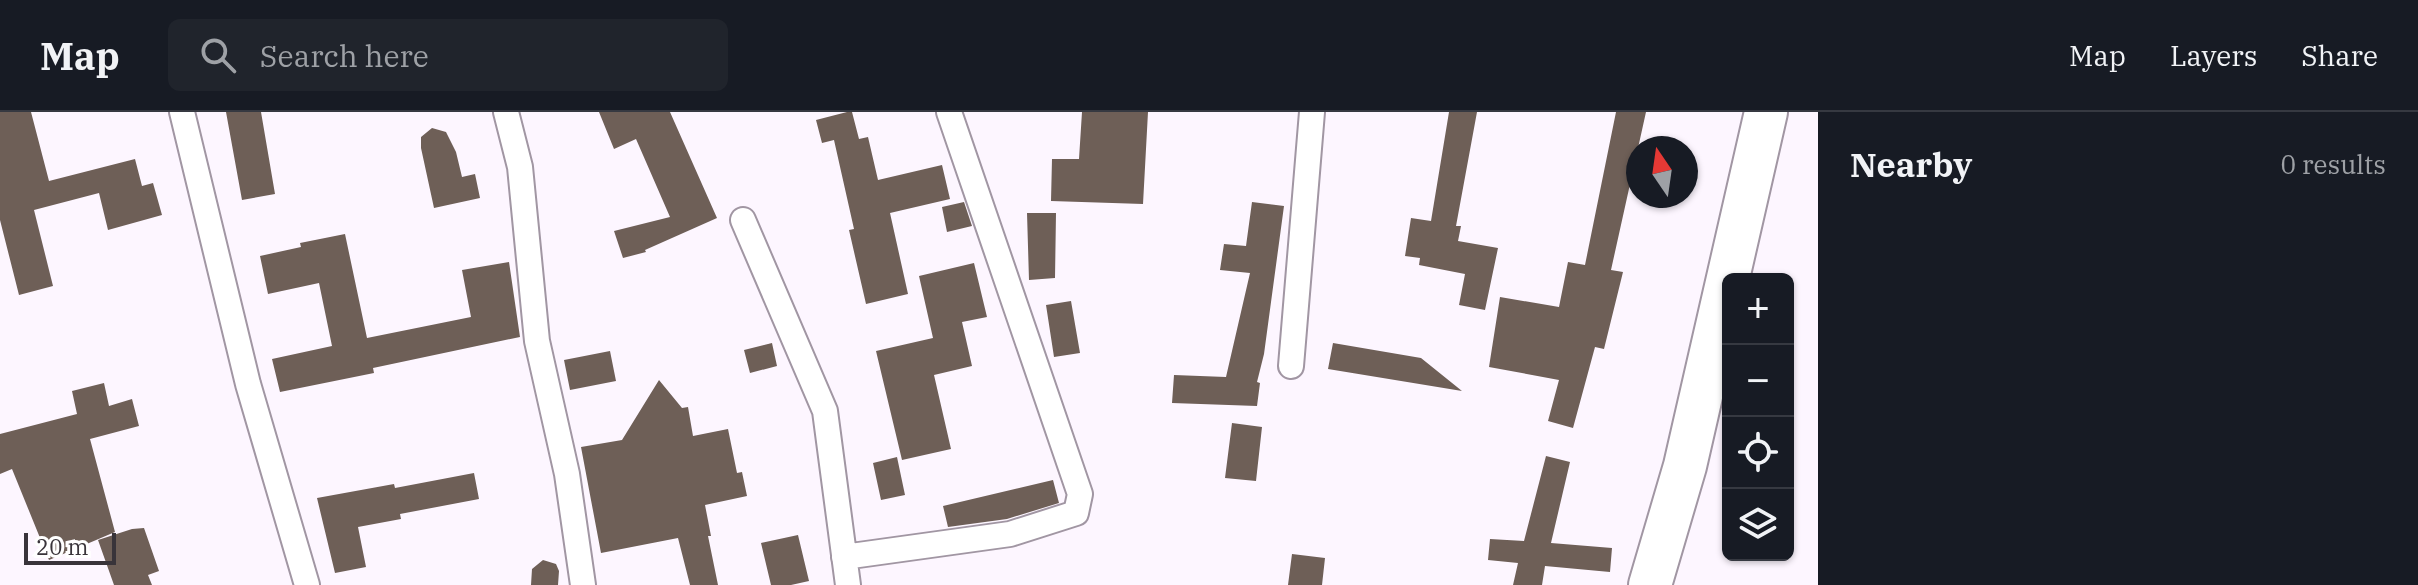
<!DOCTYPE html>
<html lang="en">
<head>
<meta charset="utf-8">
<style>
	body { margin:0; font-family:"IBM Plex Serif",serif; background:#20242c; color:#f1f3f6 }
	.controls { position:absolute; right:24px; bottom:24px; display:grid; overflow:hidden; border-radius:12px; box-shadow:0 2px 6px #0004 }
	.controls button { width:72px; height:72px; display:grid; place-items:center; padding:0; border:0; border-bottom:2px solid #363941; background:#171b24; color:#f1f3f6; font:40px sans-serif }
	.compass { position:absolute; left:1626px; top:24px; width:72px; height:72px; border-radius:50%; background:#171b24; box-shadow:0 2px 6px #0004; rotate:347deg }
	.scale { position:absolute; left:24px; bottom:20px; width:92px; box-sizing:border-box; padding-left:8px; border:4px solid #39343a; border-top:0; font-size:22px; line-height:28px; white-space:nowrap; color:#39343a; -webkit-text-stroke:6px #fff; paint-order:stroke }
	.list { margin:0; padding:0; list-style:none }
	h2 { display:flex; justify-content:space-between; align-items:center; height:104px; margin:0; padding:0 32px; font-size:34px }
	h2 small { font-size:26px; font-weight:400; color:#9ea1a6 }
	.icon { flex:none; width:44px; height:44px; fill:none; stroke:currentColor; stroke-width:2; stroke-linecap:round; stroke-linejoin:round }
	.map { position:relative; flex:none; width:1818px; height:473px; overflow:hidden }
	header { display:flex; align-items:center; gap:48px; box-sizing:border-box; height:112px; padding:0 40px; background:#171b24; border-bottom:2px solid #363941 }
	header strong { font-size:38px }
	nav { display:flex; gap:44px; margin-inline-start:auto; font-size:28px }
	.search { width:560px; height:72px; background:#20242c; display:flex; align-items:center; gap:20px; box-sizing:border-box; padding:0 28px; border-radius:12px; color:#9ea1a6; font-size:30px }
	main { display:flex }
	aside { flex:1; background:#171b24 }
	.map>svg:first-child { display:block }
</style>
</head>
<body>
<header>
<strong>Map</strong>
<div class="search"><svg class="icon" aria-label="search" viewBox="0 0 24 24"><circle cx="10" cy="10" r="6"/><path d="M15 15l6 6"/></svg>Search here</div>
<nav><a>Map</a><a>Layers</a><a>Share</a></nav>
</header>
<main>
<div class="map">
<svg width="1818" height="473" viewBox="0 0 1818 473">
	<rect width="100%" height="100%" fill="#fdf6ff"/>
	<path fill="#6e5f57" d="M0,0h31l18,69 86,-22 7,27 11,-3 9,32 -54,15 -9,-37 -65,17 19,76 -34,9 -19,-75z
		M226,0h35l14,82 -33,6z
		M599,0h71l47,106 -72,32 1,2 -23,6 -9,-27 56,-14 -34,-78 -22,10z
		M847,0h5l7,27 9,-2 10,43 64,-15 8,34 -60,14 18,81 -42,10 -17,-74 5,-1 -20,-89 -12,3 -6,-23z
		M1082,0h66l-5,92 -92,-3 1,-42h27z
		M1449,0h28l-21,114h5l-3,15 40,7 -13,62 -26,-5 6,-31 -46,-9 1,-7 -15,-2 6,-38 20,3z
		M1616,0h30l-35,158 12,2 -19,77 -9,-2 -22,81 -25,-7 11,-41 -70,-13 11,-70 59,10 9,-45 17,3z
		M432,16l14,4 10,20 6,25 13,-3 5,24 -46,10 -13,-60v-11z
		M964,90l8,24 -25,6 -5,-25z
		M1252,90l32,4 -20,148 -7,28 3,1 -3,23 -85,-3 2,-28 52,2 24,-104 -30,-3 4,-26 22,2z
		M1027,101h29l-1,65 -26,2z
		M345,122l22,104 104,-21 -9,-47 47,-8 11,75 -147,31 1,5 -94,19 -8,-33 60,-13 -13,-63 -51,11 -8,-38 41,-9 -1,-4z
		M974,151l13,54 -25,5 10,44 -38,9 17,74 -49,11 -26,-109 57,-13 -14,-62z
		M1071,189l9,52 -26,4 -8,-52z
		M772,231l5,23 -27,7 -6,-23z
		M1333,231l88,15 41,33 -134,-22z
		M610,239l6,30 -46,9 -6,-30z
		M659,268l23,28 6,-1 5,29 35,-7 9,44 5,-1 5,24 -42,9 6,31h-3l10,49h-28l-12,-47 -77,15 -20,-106 41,-7z
		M104,271l5,23 23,-7 7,27 -49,13 25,93 -66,28 -37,-91 -12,5v-40l77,-20 -5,-23z
		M1232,311l30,4 -6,54 -31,-3z
		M1546,344l24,6 -19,81 61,5 -2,24 -65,-6 -3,19h-29l5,-22 -30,-3 2,-21 34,2z
		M897,345l8,38 -24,5 -8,-37z
		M474,361l5,26 -79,15 1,5 -43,8 8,40 -31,6 -18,-75 77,-14 1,4z
		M1053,368l6,23 -52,16 -59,8 -5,-21z
		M144,416l15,43 -11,4 4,10h-38l-16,-45 34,-11z
		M798,423l11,46 -18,4h-20l-10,-42z
		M1292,442l33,4 -3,27h-34z
		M543,448l13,4 3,7 -1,14h-27l1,-16z"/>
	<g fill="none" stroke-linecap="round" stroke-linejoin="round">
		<g stroke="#a196a3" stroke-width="28">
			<path id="minor" d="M182,0l66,272 59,201
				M506,0l14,55 17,174 30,133 16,111
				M743,108l82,191 23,174
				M1291,254l21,-254
				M844,445l166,-23 66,-21 4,-19 -131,-382"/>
		</g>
		<g stroke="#a196a3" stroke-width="46">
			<path id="trunk" d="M1650,473l35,-119 81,-354"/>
		</g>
		<use href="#minor" stroke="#fff" stroke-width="24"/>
		<use href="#trunk" stroke="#fff" stroke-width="42"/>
	</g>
</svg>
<div class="controls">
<button>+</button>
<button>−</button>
<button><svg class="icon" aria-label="locate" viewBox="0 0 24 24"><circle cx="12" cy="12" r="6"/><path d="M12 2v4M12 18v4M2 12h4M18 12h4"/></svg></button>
<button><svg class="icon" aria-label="layers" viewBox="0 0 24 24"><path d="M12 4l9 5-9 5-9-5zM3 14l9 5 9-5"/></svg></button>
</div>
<svg class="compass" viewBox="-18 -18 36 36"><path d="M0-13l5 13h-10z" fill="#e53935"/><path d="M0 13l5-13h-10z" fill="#9ea1a6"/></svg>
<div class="scale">20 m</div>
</div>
<aside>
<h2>Nearby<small>0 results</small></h2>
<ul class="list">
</ul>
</aside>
</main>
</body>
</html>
